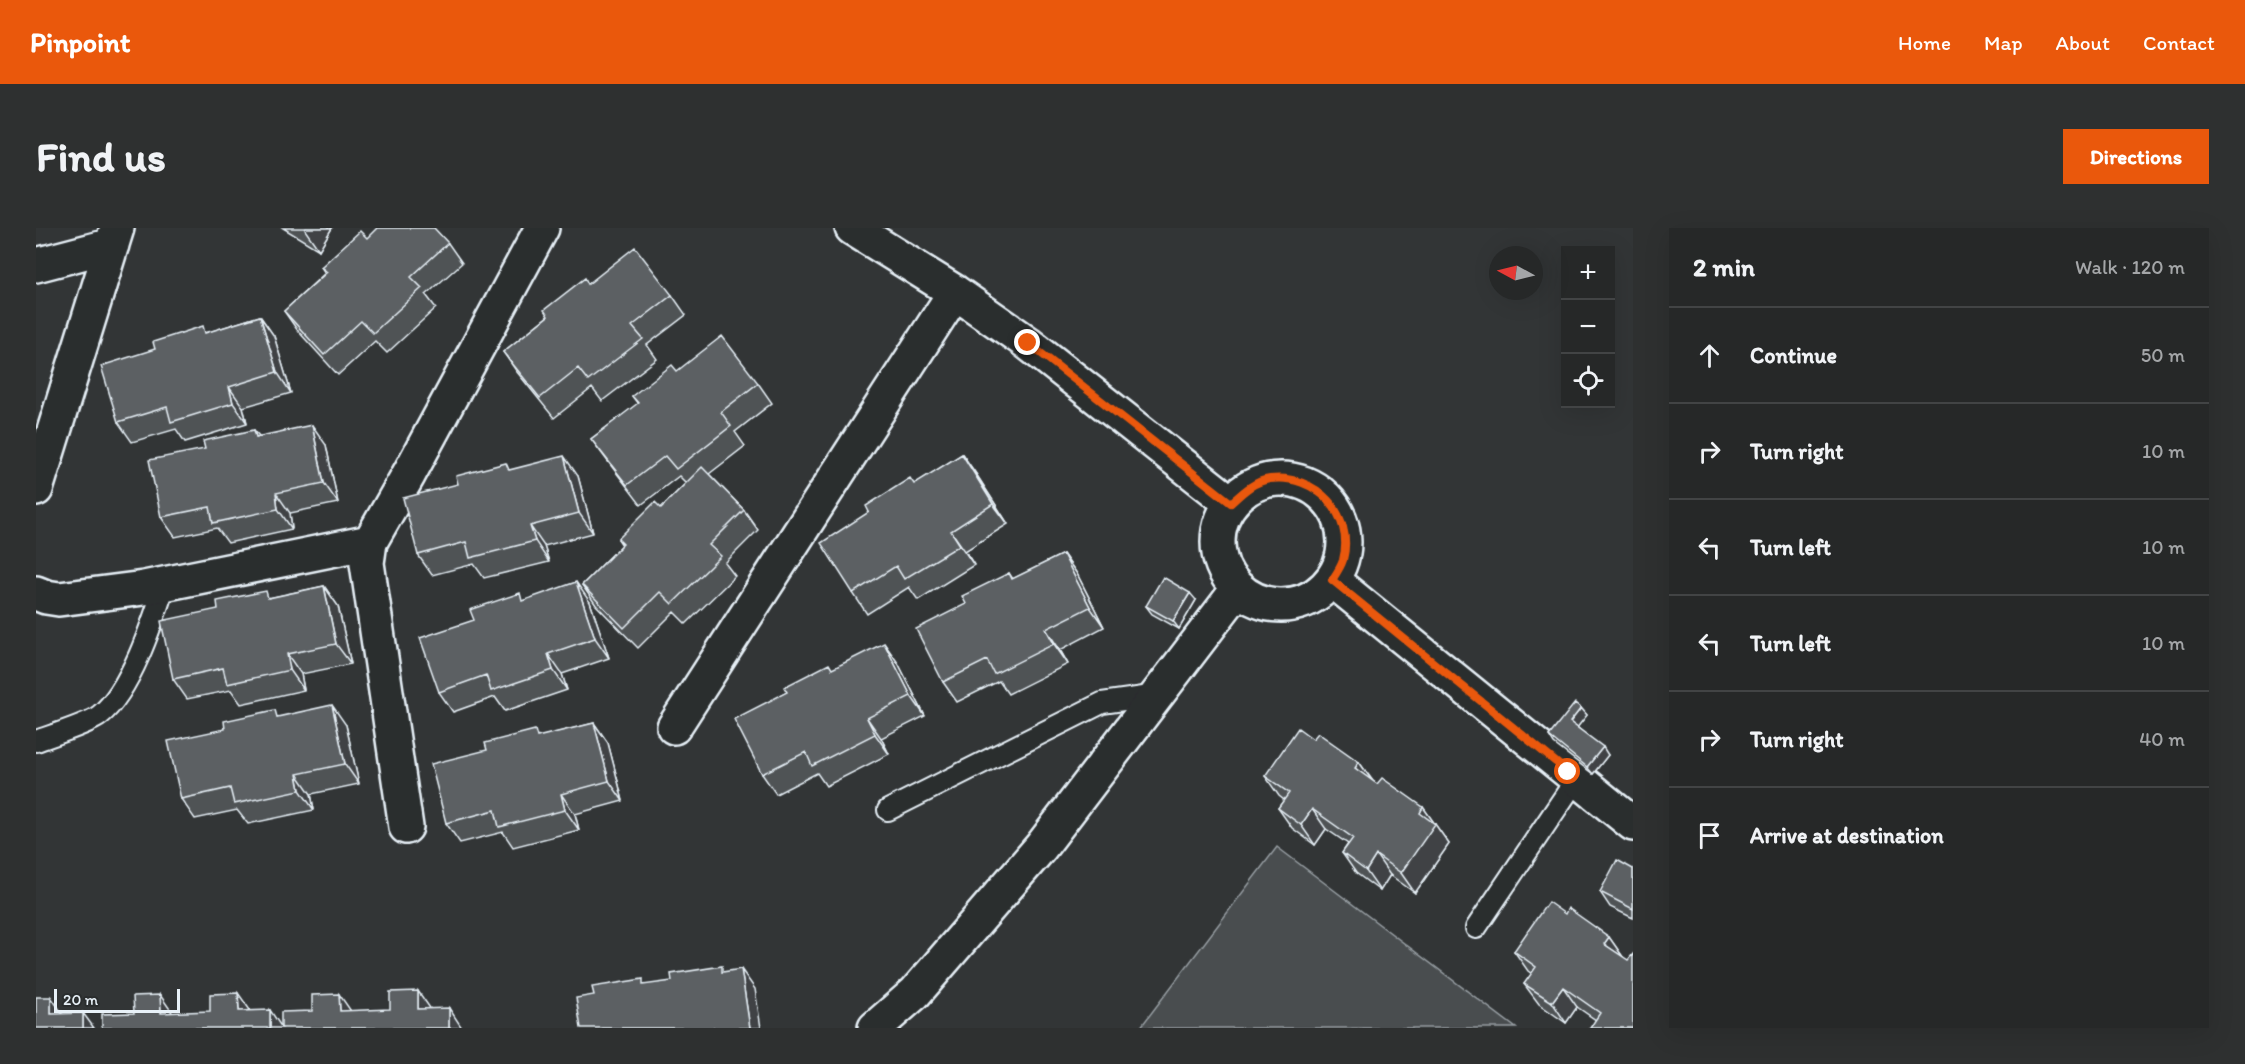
<!DOCTYPE html>
<html lang="en">
<head>
<meta charset="utf-8">
<style>
	body { margin:0; font-family:Itim,sans-serif; background:#2e3030; color:#f1f3f6 }
	.controls { position:absolute; right:18px; top:18px; display:grid; overflow:hidden; border-radius:0px; box-shadow:0 6px 24px #0002 }
	.controls button { width:54px; height:54px; display:grid; place-items:center; padding:0; border:0; border-bottom:2px solid #424445; background:#262828; color:#f1f3f6; font:30px sans-serif }
	.compass { position:absolute; left:1453px; top:18px; width:54px; height:54px; border-radius:50%; background:#262828; box-shadow:0 6px 24px #0002; rotate:277deg }
	.scale { position:absolute; left:18px; bottom:15px; width:126px; box-sizing:border-box; padding-left:6px; border:3px solid #e8f1f8; border-top:0; font-size:16px; line-height:21px; white-space:nowrap; color:#e8f1f8; -webkit-text-stroke:4px #2a2d2e; paint-order:stroke }
	.stop { position:absolute; width:18px; height:18px; margin:-14px; border:4px solid #ea580c; border-radius:50%; background:#fff }
	.stop.end { background:#ea580c; border-color:#fff; box-shadow:0 2px 6px #0008 }
	.list { margin:0; padding:0; list-style:none }
	h2 { display:flex; justify-content:space-between; align-items:center; height:78px; margin:0; padding:0 24px; font-size:26px }
	h2 small { font-size:20px; font-weight:400; color:#a4a6a8 }
	.list li { display:grid; grid-template-columns:39px 1fr auto; gap:18px; align-items:center; box-sizing:border-box; height:96px; padding:0 24px; border-top:2px solid #424445 }
	.list b { display:block; font-size:22px; white-space:nowrap }
	.list em { font-size:20px; font-style:normal; color:#a4a6a8 }
	.icon { flex:none; width:33px; height:33px; fill:none; stroke:currentColor; stroke-width:2; stroke-linecap:round; stroke-linejoin:round }
	.map { position:relative; flex:none; width:1597px; height:800px; overflow:hidden; border-radius:0px }
	header { display:flex; align-items:center; gap:36px; box-sizing:border-box; height:84px; padding:0 30px; background:#ea580c; color:#fff }
	header strong { font-size:28px }
	nav { display:flex; gap:33px; margin-inline-start:auto; font-size:21px }
	.intro { display:flex; align-items:center; justify-content:space-between; box-sizing:border-box; height:144px; padding:0 36px }
	h1 { margin:0; font-size:42px }
	.button { padding:15px 27px; border-radius:0px; background:#ea580c; color:#fff; font-size:21px; font-weight:700 }
	main { display:flex; gap:36px; padding:0 36px }
	aside { flex:1; background:#262828; border-radius:0px; box-shadow:0 6px 24px #0002 }
	.map>svg:first-child { display:block }
</style>
</head>
<body>
<header>
<strong>Pinpoint</strong>
<nav><a>Home</a><a>Map</a><a>About</a><a>Contact</a></nav>
</header>
<div class="intro"><h1>Find us</h1><a class="button">Directions</a></div>
<main>
<div class="map">
<svg width="1597" height="800" viewBox="0 0 1597 800">
	<rect width="100%" height="100%" fill="#323536"/>
	<filter id="ink" filterUnits="userSpaceOnUse"><feTurbulence type="fractalNoise" baseFrequency=".0167" numOctaves="2"/><feDisplacementMap in="SourceGraphic" scale="12" xChannelSelector="R" yChannelSelector="G"/><feConvolveMatrix kernelMatrix="1 2 1 2 8 2 1 2 1" color-interpolation-filters="sRGB"/></filter>
	<g filter="url(#ink)">
		<path fill="#494d4f" stroke="#989fa4" stroke-width="1.5" d="M1241,619l239,181h-376z"/>
		<g fill="none" stroke-linecap="round" stroke-linejoin="round">
			<g stroke="#e8f1f8" stroke-width="24">
				<path id="service" d="M0,513c14,-5 55,-18 64,-26 31,-25 53,-94 65,-131
					M852,582l214,-107 56,-8
					M1440,700l101,-150"/>
			</g>
			<g stroke="#e8f1f8" stroke-width="38">
				<path id="minor" d="M816,0l103,64 73,51 203,160
					M0,37l76,-20
					M1182 314a63 63 0 1 1 126 0a63 63 0 1 1-126 0Z
					M0,261l81,-261
					M1296,352l301,244
					M0,365l10,4 13,2 85,-11 226,-46
					M638,499l281,-435
					M370,599l-39,-264 3,-21 39,-68 133,-246
					M839,800l40,-35 126,-146 197,-258"/>
			</g>
			<use href="#service" stroke="#2a2d2e" stroke-width="20"/>
			<use href="#minor" stroke="#2a2d2e" stroke-width="33"/>
		</g>
		<path fill="#4f5355" stroke="#e8f1f8" stroke-width="1.5" d="M247,0h49l-13,22z
			M331,10l81,5 14,20 -36,32 10,13 -49,45 -12,-12 -37,34 -40,-44 -14,-20 41,-38 -4,-6z
			M552,56l84,11 14,20 -39,30 10,14 -55,42 -10,-13 -38,30 -37,-46 -14,-20z
			M224,88l14,20 17,57 -48,14 4,16 -62,19 -9,-13 -44,13 -14,-20 37,-73z
			M641,143l81,12 14,20 -37,29 10,14 -36,28 35,36 14,20 -33,33 10,13 -49,48 -12,-12 -36,36 -42,-43 -14,-20 40,-40 -4,-6 43,-31 25,-25 -7,-7 -38,29 -35,-46 -15,-20 47,-35 -6,-8z
			M218,202l5,6 67,9 12,58 -48,10 2,16 -64,14 -11,-15 -42,9 -14,-20z
			M926,226l14,20 32,50 -43,27 9,14 -56,35 -9,-13 -42,27 -14,-21 62,-109z
			M475,242l67,6 15,57 -49,13 5,16 -65,16 -10,-14 -42,11 -14,-20z
			M1027,326l14,20 27,53 -44,23 8,14 -60,30 -9,-13 -42,21 -14,-20 23,-78 43,-31 4,6z
			M288,358l14,20 13,58 -50,10 3,16 -63,14 -10,-14 -44,9 -14,-20 45,-70z
			M489,372l65,2 19,56 -47,16 5,16 -62,21 -10,-14 -42,15 -14,-20 35,-72z
			M1160,372l-17,29 -27,-15 -6,-8z
			M862,435l27,53 -44,22 8,16 -63,32 -9,-13 -41,21 -14,-20 71,-105z
			M1545,480l6,7 -10,12 31,28 -15,19 -39,-30 -5,-8z
			M243,489l67,8 13,59 -48,10 3,16 -66,14 -11,-14 -42,9 -14,-20z
			M558,495l14,20 15,58 -48,13 4,16 -66,17 -10,-15 -43,11 -14,-20 94,-86z
			M1277,511l46,23 14,19 4,3 46,23 26,37 -34,49 -25,-18 -10,16 -24,-18 -14,-20 6,-9 -22,-15 -11,16 -23,-17 -14,-20 6,-8 -5,-4 -14,-20z
			M1597,641v49l-23,-11 -10,-15z
			M1529,686l44,23 14,20 10,71 -37,-8 -19,-13 -11,16 -27,-19 -15,-20 8,-10 -4,-3 -14,-20z"/>
		<path fill="#404345" stroke="#e8f1f8" stroke-width="1.5" d="M270,0h26l-13,22 -14,-20z
			M224,88l14,20 17,57 -14,-21z
			M193,159l14,20 4,16 -14,-20z
			M276,197l14,20 12,58 -14,-20z
			M926,226l14,20 32,50 -15,-20z
			M528,228l14,20 15,57 -14,-20z
			M240,265l14,20 2,16 -14,-20z
			M494,298l14,20 5,16 -14,-21z
			M915,303l14,20 9,14 -14,-20z
			M1027,326l14,20 27,53 -14,-20z
			M540,354l14,20 19,56 -14,-20z
			M288,358l14,20 13,58 -15,-20z
			M1154,365l6,7 -17,29 -6,-8z
			M1010,401l14,21 8,14 -14,-20z
			M848,415l14,20 27,53 -14,-20z
			M251,426l14,20 3,16 -14,-20z
			M512,426l14,20 5,16 -14,-20z
			M296,477l14,20 13,59 -14,-20z
			M1545,480l6,7 -11,14 -6,-7z
			M831,490l14,20 8,16 -14,-20z
			M558,495l14,20 15,58 -14,-20z
			M1567,519l5,8 -15,19 -6,-7z
			M1323,534l14,20 -18,-14z
			M261,546l14,20 3,16 -14,-20z
			M525,566l14,20 4,16 -14,-20z
			M1387,579l26,37 -34,49 -14,-20 19,-60z
			M1276,581l14,20 -11,16 -14,-20z
			M1340,627l14,20 -10,16 -14,-20z
			M1573,709l14,20 -19,-13z
			M705,741l14,20 6,39h-11z
			M1527,759l14,20 -11,16 -14,-21z
			M382,763l14,20 -14,-2z
			M202,765l14,20 -13,-2z
			M303,766l14,20 -13,-3z
			M124,767l14,20 -13,-2z
			M15,769l14,20 -14,-3z
			M413,780l13,20h-13z
			M234,782l12,18h-12z
			M47,785l11,15h-11z"/>
		<path fill="#5c6063" stroke="#e8f1f8" stroke-width="1.5" d="M341,0h57l14,15 -37,34 11,11 -49,45 -12,-12 -37,34 -40,-44 43,-39 -6,-5 39,-36 7,7z
			M599,19l37,48 -40,31 11,13 -55,42 -10,-13 -38,30 -37,-46 45,-36 -4,-6 41,-32 3,6z
			M224,88l17,56 -48,15 4,16 -62,19 -4,-15 -49,15 -17,-56 54,-17 -2,-7 50,-16 2,7z
			M686,108l36,47 -37,29 10,14 -55,43 -11,-13 -38,29 -36,-46 47,-36 -6,-7 40,-31 5,6z
			M276,197l12,58 -48,10 2,16 -65,14 -3,-16 -49,10 -12,-57 56,-11 -2,-8 51,-11 2,7z
			M926,226l31,50 -42,27 9,14 -56,34 -8,-13 -43,27 -32,-50 48,-31 -3,-6 44,-28 4,6z
			M528,228l15,57 -49,13 5,15 -65,17 -4,-16 -48,13 -15,-57 55,-14 -2,-8 50,-13 3,7z
			M666,239l42,43 -35,35 12,11 -49,48 -12,-12 -36,36 -42,-43 41,-41 -5,-5 37,-37 6,6z
			M1027,326l27,53 -44,22 8,15 -60,30 -7,-14 -44,22 -27,-53 50,-25 -4,-8 47,-23 3,6z
			M1127,349l27,16 -17,28 -27,-15z
			M540,354l19,56 -47,16 5,16 -62,21 -5,-16 -47,17 -19,-54 54,-18 -4,-10 50,-17 2,8z
			M288,358l12,58 -49,10 3,16 -63,14 -4,-16 -50,11 -12,-58 57,-12 -1,-8 49,-10 2,7z
			M848,415l27,53 -44,22 8,16 -63,32 -6,-14 -44,22 -28,-55 53,-27 -3,-5 45,-23 3,5z
			M1539,475l6,5 -11,14 33,25 -16,20 -38,-31z
			M296,477l13,59 -48,10 3,16 -66,14 -4,-16 -49,11 -13,-58 57,-12 -1,-8 51,-11 2,7z
			M558,495l15,58 -48,13 4,16 -66,17 -4,-17 -49,13 -15,-59 56,-14 -2,-7 50,-13 2,7z
			M1262,500l15,11 5,-6 41,29 -4,6 22,16 5,-6 41,29 -3,6 15,11 -34,49 -25,-18 -10,16 -24,-18 11,-15 -41,-29 -11,16 -23,-17 11,-15 -24,-17z
			M1581,632l16,9v40l-33,-17z
			M1512,674l17,12 3,-6 41,29 -5,7 24,16 5,-6v74h-43l10,-15 -37,-26 -11,15 -28,-18 12,-17 -22,-16z
			M686,738v6l19,-3 9,59h-169l-5,-30 18,-3 -2,-8 51,-8v6l29,-4 -1,-7z
			M382,763v18l31,-1v20h-168v-16l31,-1v-16l27,-1 1,17 50,-2v-17z
			M202,765l1,18 31,-1v18h-168v-14l32,-1 -1,-17 27,-1 1,18 49,-2v-17z
			M0,769h15v17l32,-1v15h-47z"/>
	</g>
	<g fill="none" stroke-linecap="round" stroke-linejoin="round" filter="url(#ink)">
		<path stroke="#ea580c" stroke-width="8" d="M992,115l203,160c11,-10 23,-22 39,-24 45,-6 85,35 73,81 -2,7 -7,14 -11,20l236,192"/>
	</g>
</svg>
<div class="controls">
<button>+</button>
<button>−</button>
<button><svg class="icon" aria-label="locate" viewBox="0 0 24 24"><circle cx="12" cy="12" r="6"/><path d="M12 2v4M12 18v4M2 12h4M18 12h4"/></svg></button>
</div>
<svg class="compass" viewBox="-18 -18 36 36"><path d="M0-13l5 13h-10z" fill="#e53935"/><path d="M0 13l5-13h-10z" fill="#a4a6a8"/></svg>
<div class="scale">20 m</div>
<div class="stop" style="left:1532px;top:544px"></div>
<div class="stop end" style="left:992px;top:115px"></div>
</div>
<aside>
<h2>2 min<small>Walk · 120 m</small></h2>
<ul class="list">
<li><svg class="icon" aria-label="ahead" viewBox="0 0 24 24"><path d="M12 20V5M6 11l6-6 6 6"/></svg><div><b>Continue</b></div><em>50 m</em></li>
<li><svg class="icon" aria-label="right" viewBox="0 0 24 24"><path d="M7 20v-9h11M14 6l5 5-5 5"/></svg><div><b>Turn right</b></div><em>10 m</em></li>
<li><svg class="icon" aria-label="left" viewBox="0 0 24 24"><path d="M17 20v-9H6M10 6l-5 5 5 5"/></svg><div><b>Turn left</b></div><em>10 m</em></li>
<li><svg class="icon" aria-label="left" viewBox="0 0 24 24"><path d="M17 20v-9H6M10 6l-5 5 5 5"/></svg><div><b>Turn left</b></div><em>10 m</em></li>
<li><svg class="icon" aria-label="right" viewBox="0 0 24 24"><path d="M7 20v-9h11M14 6l5 5-5 5"/></svg><div><b>Turn right</b></div><em>40 m</em></li>
<li><svg class="icon" aria-label="arrive" viewBox="0 0 24 24"><path d="M6 21V4h12l-3 4 3 4H6"/></svg><div><b>Arrive at destination</b></div></li>
</ul>
</aside>
</main>
</body>
</html>
